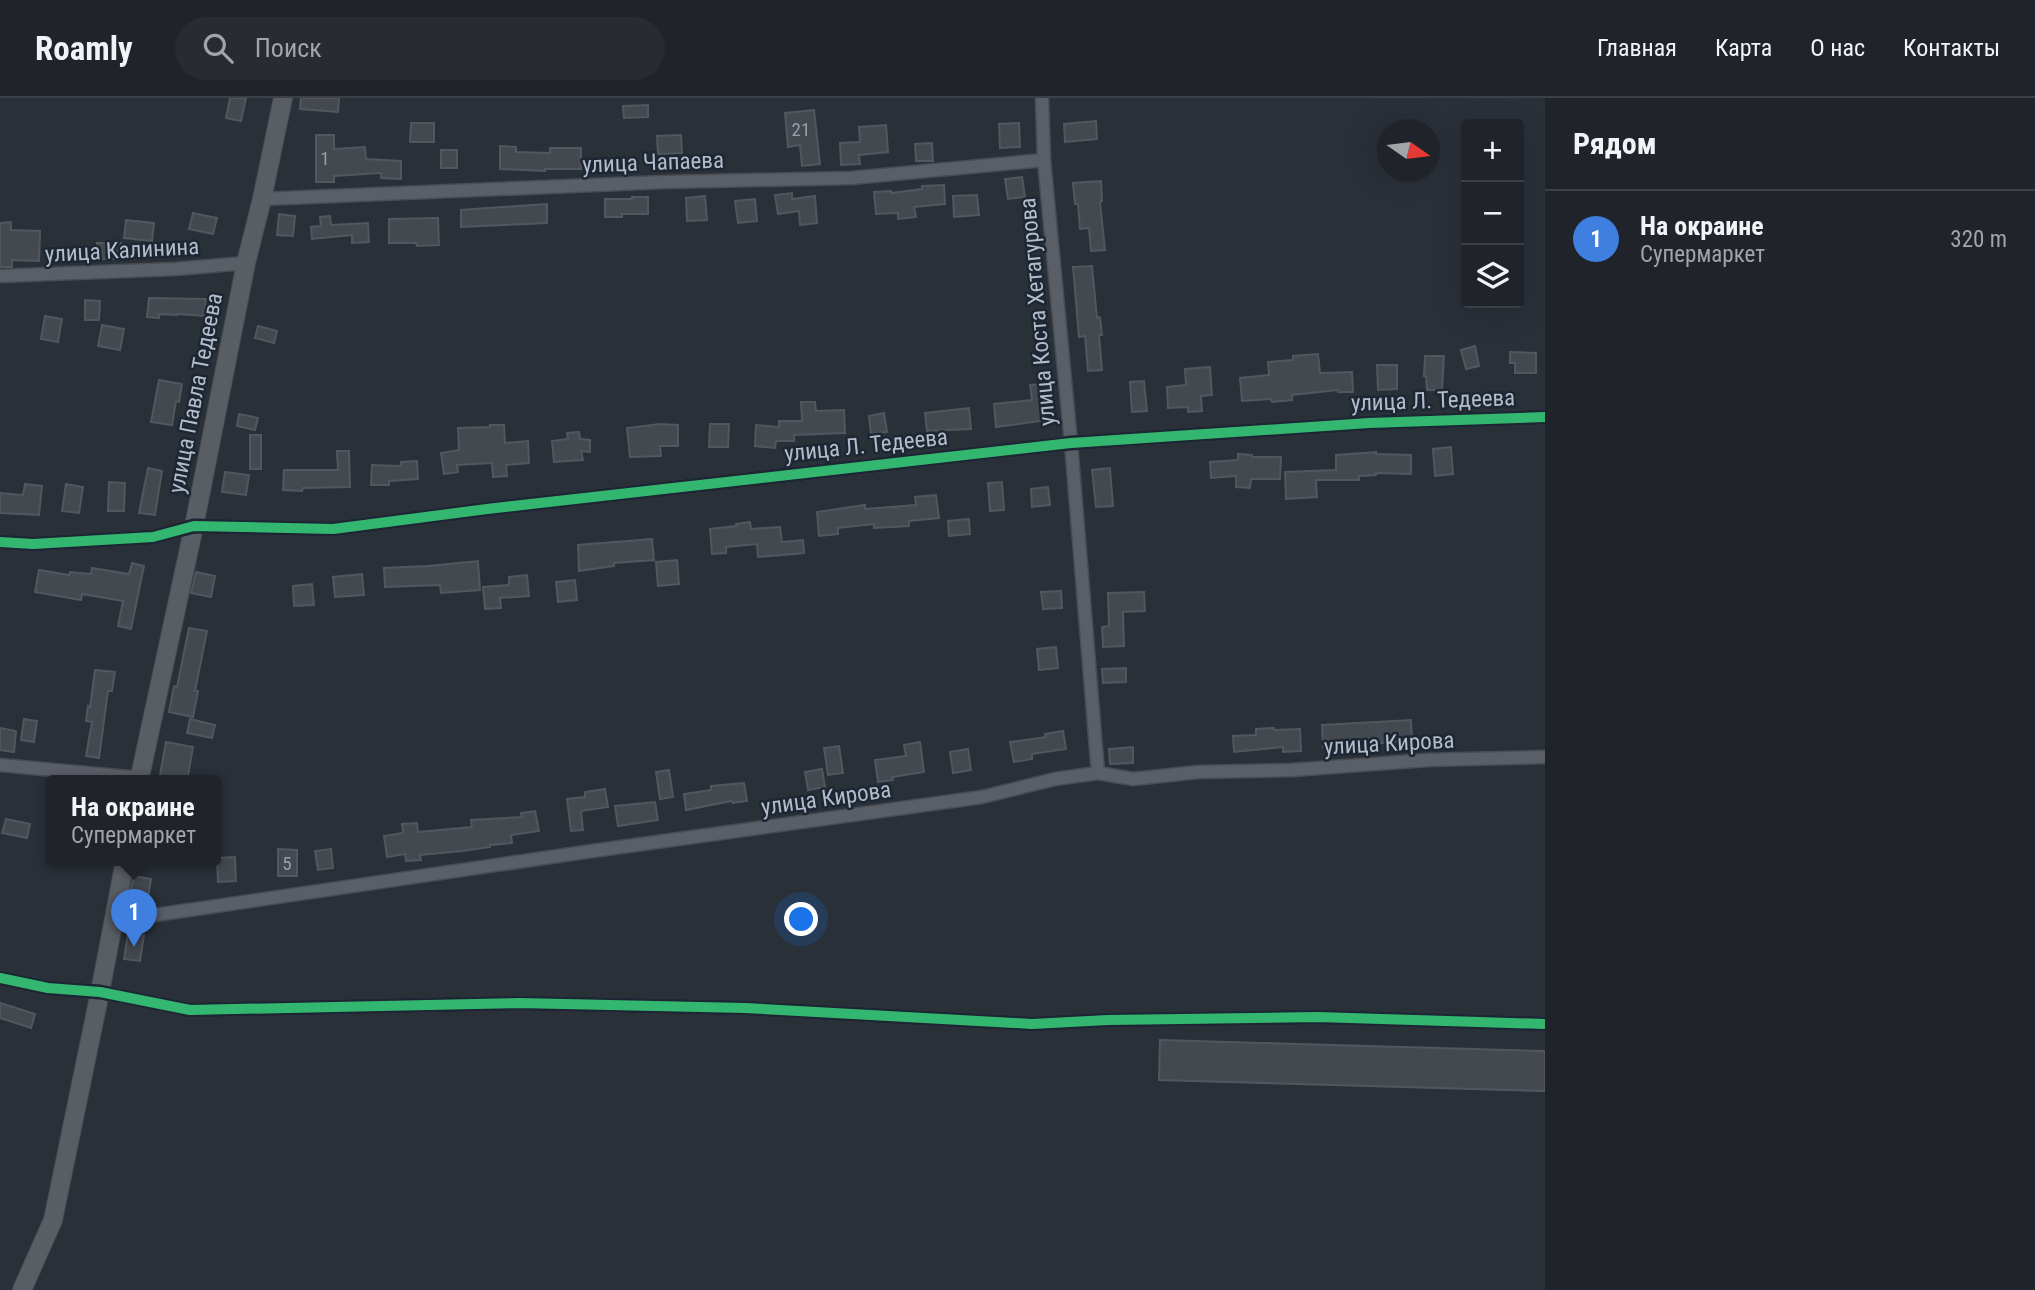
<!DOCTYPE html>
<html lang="ru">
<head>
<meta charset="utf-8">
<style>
	body { margin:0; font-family:"Roboto Condensed",sans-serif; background:#282c32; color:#f1f3f6 }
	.controls { position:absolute; right:21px; top:21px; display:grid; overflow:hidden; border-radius:7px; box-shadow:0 7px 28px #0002 }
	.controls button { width:63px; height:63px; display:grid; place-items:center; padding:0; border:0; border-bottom:2px solid #3d4147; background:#20242a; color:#f1f3f6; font:35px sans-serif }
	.compass { position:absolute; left:1377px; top:21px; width:63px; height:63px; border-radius:50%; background:#20242a; box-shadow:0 7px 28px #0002; rotate:104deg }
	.you { position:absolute; left:802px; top:822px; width:24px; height:24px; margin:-18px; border:5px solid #fff; border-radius:50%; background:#1a73e8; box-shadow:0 0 0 10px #1a73e833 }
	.badge { display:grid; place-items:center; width:46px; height:46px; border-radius:50%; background:#848b96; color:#fff; font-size:23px; font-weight:700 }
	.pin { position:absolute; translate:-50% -58px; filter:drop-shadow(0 2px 4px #0008) }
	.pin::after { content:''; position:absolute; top:37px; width:24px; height:21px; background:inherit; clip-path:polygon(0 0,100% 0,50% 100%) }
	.popup { position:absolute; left:46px; top:677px; width:175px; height:91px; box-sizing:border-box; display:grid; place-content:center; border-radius:7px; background:#20242a; filter:drop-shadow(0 2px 5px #0005); font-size:23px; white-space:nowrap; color:#a2a4a8 }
	.popup b { font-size:26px; color:#f1f3f6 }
	.popup::after { content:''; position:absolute; left:50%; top:100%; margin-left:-14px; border:14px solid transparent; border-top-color:#20242a }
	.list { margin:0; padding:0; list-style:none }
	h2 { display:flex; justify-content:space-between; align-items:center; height:91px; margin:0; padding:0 28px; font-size:30px }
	h2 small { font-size:23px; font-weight:400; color:#a2a4a8 }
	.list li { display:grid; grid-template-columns:46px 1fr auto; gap:21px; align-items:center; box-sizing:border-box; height:98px; padding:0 28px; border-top:2px solid #3d4147 }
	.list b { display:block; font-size:26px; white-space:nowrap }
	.list p { margin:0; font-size:23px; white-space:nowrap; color:#a2a4a8 }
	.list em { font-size:23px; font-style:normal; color:#a2a4a8 }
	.icon { flex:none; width:38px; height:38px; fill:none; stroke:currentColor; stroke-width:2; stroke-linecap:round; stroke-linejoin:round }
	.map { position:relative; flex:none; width:1545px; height:1192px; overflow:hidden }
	header { display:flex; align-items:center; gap:42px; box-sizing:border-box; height:98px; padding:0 35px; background:#20242a; border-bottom:2px solid #3d4147 }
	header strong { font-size:33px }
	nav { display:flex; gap:38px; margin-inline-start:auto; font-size:24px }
	.search { width:490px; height:63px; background:#282c32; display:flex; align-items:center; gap:18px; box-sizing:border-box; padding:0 24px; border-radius:38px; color:#a2a4a8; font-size:26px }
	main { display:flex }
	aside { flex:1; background:#20242a }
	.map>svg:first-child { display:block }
</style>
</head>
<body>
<header>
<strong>Roamly</strong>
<div class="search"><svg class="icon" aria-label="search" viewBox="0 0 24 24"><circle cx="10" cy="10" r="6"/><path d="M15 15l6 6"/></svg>Поиск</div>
<nav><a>Главная</a><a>Карта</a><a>О нас</a><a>Контакты</a></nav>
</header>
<main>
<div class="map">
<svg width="1545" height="1192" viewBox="0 0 1545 1192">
	<rect width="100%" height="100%" fill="#2a3038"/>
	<path fill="#444950" stroke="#52575f" stroke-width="2" d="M230,0h16l-5,23 -15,-3z
		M301,0h38l-1,14 -38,-3z
		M648,7v12l-24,1 -1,-12z
		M814,12l6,54 -18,2 -2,-21 -12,2 -3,-34z
		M1096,23l1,18 -32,3 -1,-18z
		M411,25h23v19h-24z
		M1019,25l1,24 -20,1 -1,-24z
		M886,27l2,27 -29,3 1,9 -19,1 -1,-22 20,-1 -1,-15z
		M316,37h18v14l31,-2 1,12 35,2v18l-20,-1v-5l-47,3v6h-18z
		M681,37l1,18 -24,1 -1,-18z
		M932,45l1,18h-17l-1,-17z
		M500,48l16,1v5l34,1v-5h31v21h-36v2l-45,-2z
		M441,52h16v18h-16z
		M1022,79l3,20 -17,2 -3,-20z
		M1101,83l1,20 -2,1 5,48 -14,1 -2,-23 -9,1 -2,-25h-3l-2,-21z
		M944,87l1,19 -31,3 2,10 -18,2v-6l-22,1 -2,-22 17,-1v2l31,-4v-3z
		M792,95v6l23,-3 2,27 -17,2 -1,-14 -21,3 -3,-19z
		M977,97l2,20 -25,2 -1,-21z
		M705,98l2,24 -20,1 -1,-23z
		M632,99h16v17h-26v3h-17v-18h27z
		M755,101l2,22 -19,2 -3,-22z
		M547,106v19l-86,4v-17z
		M193,115l24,5 -4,16 -24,-5z
		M279,116l16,2 -2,20 -16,-1z
		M330,118l1,9 37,-2 1,19 -17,1v-8l-40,4 -1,-12 10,-1 -1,-9z
		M438,120l1,27 -22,1 -1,-3h-27v-24z
		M126,122l28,3 -2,18 -28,-3z
		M11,124v8l29,1 -1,30 -27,-1v7h-12v-44z
		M97,145h24l-1,16h-23z
		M1092,168l5,52 3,-1 2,18h-3l3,35 -14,1 -3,-35 -6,1 -6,-70z
		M149,200l57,1 -2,17 -26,-2 -1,1 -18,-1v4l-12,-1z
		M85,202l15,1 -1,19h-14z
		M45,218l17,3 -4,23 -17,-3z
		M102,227l22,4 -4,21 -22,-4z
		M258,228l19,5 -3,12 -19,-5z
		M1475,248l4,20 -13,3 -5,-19z
		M1510,254l26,1v20h-21v-10h-5z
		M1318,256l2,19 32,-1 1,20h-15v-2l-46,5v5l-20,2 -1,-3 -29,2 -2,-23 29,-3 -1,-13 25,-2v-4z
		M1425,258h19l-2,34h-15l-1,-14h-2z
		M1377,267h20v24l-19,1z
		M1210,269l2,28 -11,1 1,15 -14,1v-5l-20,1 -1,-21 19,-2 -1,-16z
		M159,282l23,4 -3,18 -3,-1 -4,24 -21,-3z
		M1144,283l3,30 -15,1 -2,-30z
		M1045,286l4,36 -53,7 -2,-23 38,-4 -2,-15z
		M801,304h14l1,9 28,-1 1,23 -51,2v6h-18l-1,7 -20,-2 1,-21 23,2v-6h23z
		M969,310l2,21 -44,2 -2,-18z
		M884,315l3,19 -16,2 -2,-18z
		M239,316l19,4 -3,12 -18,-4z
		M660,326l18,1v21h-18l1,10 -31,1 -3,-29z
		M710,326h19l-1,23h-19z
		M490,327h14l1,18 23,-2 1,22 -23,2 1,11 -14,1 -1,-14 -35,2 1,7 -14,2 -3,-21 18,-3 -1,-22 32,-1z
		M579,334l1,7 10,1v12l-9,-1 2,9 -29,2 -2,-21 16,-2 -1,-6z
		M250,337h11v34h-11z
		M1451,349l2,27 -18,2 -2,-27z
		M337,353h12l1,36 -47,1 -1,3 -19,-1 1,-20h54z
		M1376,354v2l35,1v19l-35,-1v2l-17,1v4h-43l1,17 -31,2 -1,-27 51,-2v-15z
		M1238,356l14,1v2h29l-1,22h-29l-1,9 -14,-1v-11l-25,2 -1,-16 28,-2z
		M417,363l1,18 -29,2v4h-18l1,-20 29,1v-4z
		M148,370l14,3 -7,44 -16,-2z
		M1110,370l3,38 -17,1 -4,-37z
		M225,374l24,3 -3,20 -24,-3z
		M109,384l16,1 -1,28h-16z
		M1002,384l2,28 -14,1 -2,-28z
		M25,386l17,2 -3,29 -39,-2v-20l23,2z
		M66,386l17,3 -4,26 -17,-2z
		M1048,389l2,18 -18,2 -1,-18z
		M936,397l3,23 -30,3v5l-35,2v-4l-36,4v6l-19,2 -2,-24 48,-7v4l51,-4 -1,-8z
		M969,421l1,15 -21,2 -1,-15z
		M750,424l1,7 29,-2 2,15 21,-2 1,13 -46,4 -1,-13 -31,3v6l-14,1 -2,-25 26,-3v-2z
		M652,441l2,21 -40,3v3l-35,5 -1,-26z
		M677,462l2,24 -21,2 -2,-24z
		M478,463l2,29 -39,3 -1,-8 -55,2 -1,-19 44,-2z
		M132,465l12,3 -13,63 -13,-3 5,-25 -41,-7 -1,6 -46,-8 4,-22 30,5 1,-3 21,2 1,-6 37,6z
		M196,474l19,4 -4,21 -20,-4z
		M362,476l2,21 -29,2 -2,-20z
		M527,477l2,21 -29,2 1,10 -16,1 -2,-22 26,-2v-8z
		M575,482l2,20 -19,2 -2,-20z
		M312,486l2,21 -20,1 -1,-20z
		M1061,493l1,17 -19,1 -2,-17z
		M1144,494l1,19 -22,1 1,34 -21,1 -1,-20 7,-1 -1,-33z
		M189,530l18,3 -12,60h3l-5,26 -24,-5 5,-26 3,1z
		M1056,549l2,21 -19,2 -2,-21z
		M1126,570v14l-23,1 -1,-14z
		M95,572l20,2 -3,19h-4l-9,67 -13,-2 6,-34 -6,-1 2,-15 2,1z
		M24,621l13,2 -3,21 -13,-2z
		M190,621l25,6 -3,13 -25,-5z
		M1411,622l1,21 -89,6 -1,-22z
		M0,630l16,3 -2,21 -14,-2z
		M1274,630v2l26,-1 1,22 -18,1v-5l-49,5 -1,-16 23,-1v-6z
		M1063,633l3,18 -34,5v5l-18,3 -4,-20 36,-5 -1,-3z
		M166,644l27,5 -6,34h-28z
		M920,644l4,30 -32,5 1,3 -15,2 -3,-22 31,-4 -2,-11z
		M839,648l4,27 -15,2 -4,-27z
		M1133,649v16l-23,1 -1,-15z
		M968,651l3,21 -18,3 -3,-21z
		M822,671l3,18 -17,3 -3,-18z
		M669,672l4,27 -13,2 -4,-27z
		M744,685l3,18 -14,2 -1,-2 -46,9 -2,-16 27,-4v-4z
		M605,691l3,18 -27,4 2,19 -12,1 -4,-32 18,-2v-5z
		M655,704l3,18 -40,6 -3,-20z
		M535,713l4,20 -28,4 1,8 -22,2v2l-28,4 -42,4 1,5 -15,1 -1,-7 -18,3 -3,-21 19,-3 -1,-9 15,-1 1,9 54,-5 -1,-7 51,-3 -1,-4z
		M6,721l24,5 -3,14 -25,-5z
		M278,751l19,1v26h-19z
		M331,751l2,19 -15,2 -3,-19z
		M235,759l1,24 -18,1 -1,-24z
		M134,778l17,3 -3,18 -18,-4z
		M128,835l16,2 -4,26 -16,-2z
		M0,905l35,11 -4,14 -31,-10z
		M1160,942l385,11v40l-386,-11z"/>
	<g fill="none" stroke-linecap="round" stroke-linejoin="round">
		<g stroke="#484c53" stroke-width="15">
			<path id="street" d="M1042,0l2,62 27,283 27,330
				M262,101l403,-17 186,-4 193,-18
				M0,178l175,-7 71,-6
				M0,444l33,2 120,-7 41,-11 139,3 154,-20 584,-66 298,-20 176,-6
				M0,667l140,13
				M114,823l478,-70 390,-54 73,-18 43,-6 35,6 65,-7 94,-2 136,-10 117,-3
				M0,880l48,10 52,4 90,18 329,-7 226,5 287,16 76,-4 209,-3 228,7"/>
		</g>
		<g stroke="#484c53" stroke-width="20">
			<path id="secondary" d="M139,683l55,-255 52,-263 16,-64 21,-101
				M22,1192l31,-70 47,-228 25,-131"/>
		</g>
		<use href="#street" stroke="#5a5e66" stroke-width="12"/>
		<use href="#secondary" stroke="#595d64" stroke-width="18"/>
		<g stroke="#1d2633" stroke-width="15">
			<path id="cycleway" d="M0,444l33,2 120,-7 41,-11 139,3 154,-20 584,-66 298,-20 176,-6
				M0,880l48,10 52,4 90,18 329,-7 226,5 287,16 76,-4 209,-3 228,7"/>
		</g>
		<use href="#cycleway" stroke="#33b770" stroke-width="10"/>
	</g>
	<g text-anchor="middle" stroke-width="5" stroke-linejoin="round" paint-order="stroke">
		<g font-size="19" fill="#989fab">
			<text x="801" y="38">21</text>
			<text x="325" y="67">1</text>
			<text x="287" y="772">5</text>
		</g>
		<g font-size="23" fill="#b4bcc9" stroke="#1d2633">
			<text transform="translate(653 64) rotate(-2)" y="8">улица Чапаева</text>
			<text transform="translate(122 152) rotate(-3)" y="8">улица Калинина</text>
			<text transform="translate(1037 214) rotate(-95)" y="8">улица Коста Хетагурова</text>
			<text transform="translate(195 295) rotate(-79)" y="8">улица Павла Тедеева</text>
			<text transform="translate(1433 302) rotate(-2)" y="8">улица Л. Тедеева</text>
			<text transform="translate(866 347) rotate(-6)" y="8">улица Л. Тедеева</text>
			<text transform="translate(1389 645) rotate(-3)" y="8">улица Кирова</text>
			<text transform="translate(826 700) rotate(-8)" y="8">улица Кирова</text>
		</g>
	</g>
</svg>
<div class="controls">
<button>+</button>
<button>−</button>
<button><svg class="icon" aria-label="layers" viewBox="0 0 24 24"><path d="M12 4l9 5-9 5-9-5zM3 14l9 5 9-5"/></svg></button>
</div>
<svg class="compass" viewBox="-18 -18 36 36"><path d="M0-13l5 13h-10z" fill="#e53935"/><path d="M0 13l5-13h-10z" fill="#a2a4a8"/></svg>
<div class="you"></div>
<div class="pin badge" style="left:134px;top:849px;background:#3f7fe0">1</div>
<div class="popup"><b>На окраине</b>Супермаркет</div>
</div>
<aside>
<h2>Рядом<small></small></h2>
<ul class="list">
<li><span class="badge" style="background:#3f7fe0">1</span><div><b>На окраине</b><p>Супермаркет</p></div><em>320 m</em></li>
</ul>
</aside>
</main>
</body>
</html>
